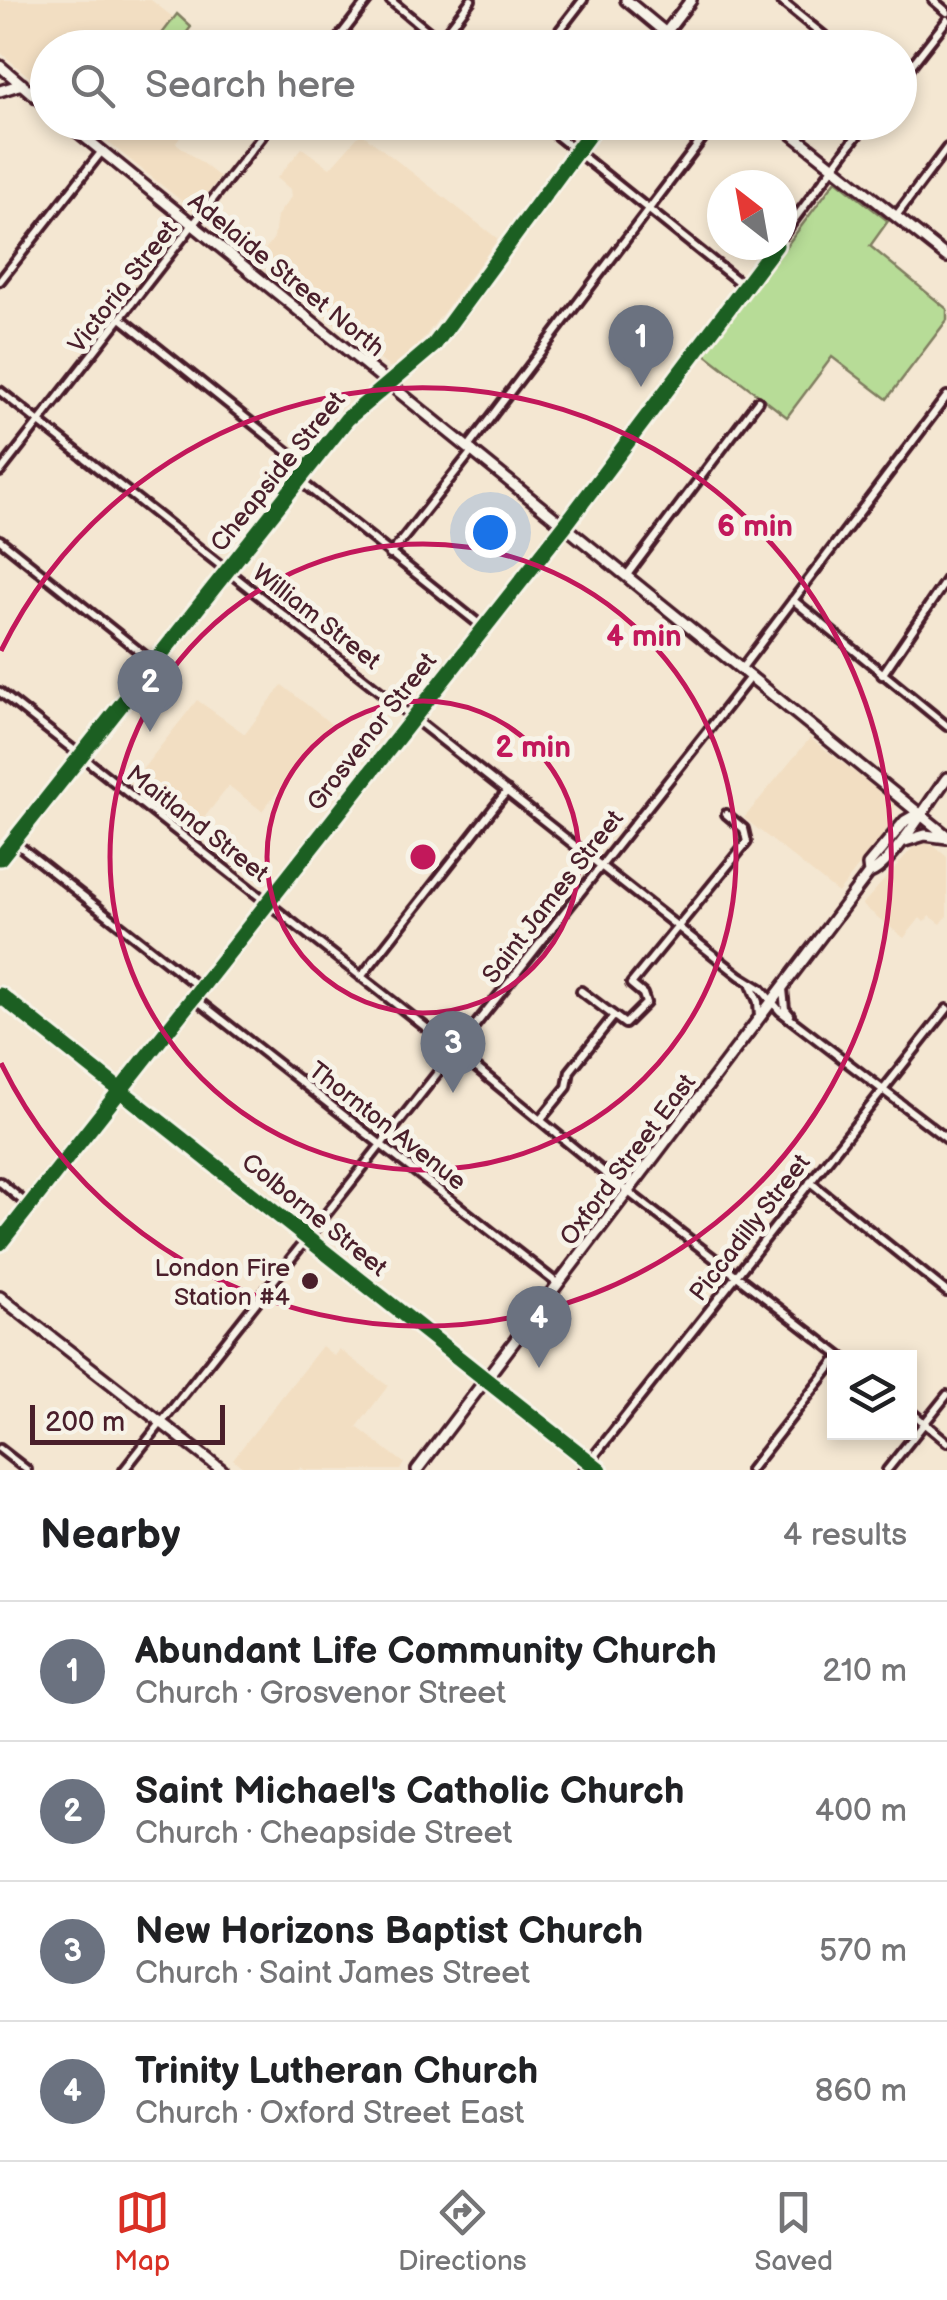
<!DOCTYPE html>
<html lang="en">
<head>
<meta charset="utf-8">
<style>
	body { margin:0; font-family:"Balsamiq Sans",sans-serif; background:#f6f6f6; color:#202124 }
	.controls { position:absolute; right:30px; bottom:30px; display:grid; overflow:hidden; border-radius:0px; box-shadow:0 5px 15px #0003 }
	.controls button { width:90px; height:90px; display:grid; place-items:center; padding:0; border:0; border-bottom:2px solid #e0e0e0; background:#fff; color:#202124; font:50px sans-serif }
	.compass { position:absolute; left:707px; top:170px; width:90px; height:90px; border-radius:50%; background:#fff; box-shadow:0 5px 15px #0003; rotate:329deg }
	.scale { position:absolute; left:30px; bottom:25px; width:195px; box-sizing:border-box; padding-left:10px; border:5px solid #4a1f2b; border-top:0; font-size:28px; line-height:35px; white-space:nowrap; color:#4a1f2b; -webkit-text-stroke:8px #f7f3e8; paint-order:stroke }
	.you { position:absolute; left:490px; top:532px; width:35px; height:35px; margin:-25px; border:8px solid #fff; border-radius:50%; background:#1a73e8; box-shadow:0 0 0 15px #1a73e833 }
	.badge { display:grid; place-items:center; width:65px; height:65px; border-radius:50%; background:#d93025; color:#fff; font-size:32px; font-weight:700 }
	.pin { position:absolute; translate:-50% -82px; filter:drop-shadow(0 2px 5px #0008) }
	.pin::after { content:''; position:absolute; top:52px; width:35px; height:30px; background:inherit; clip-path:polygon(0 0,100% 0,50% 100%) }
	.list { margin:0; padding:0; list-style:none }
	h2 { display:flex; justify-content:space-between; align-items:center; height:130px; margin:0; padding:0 40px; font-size:42px }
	h2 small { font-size:32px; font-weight:400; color:#757577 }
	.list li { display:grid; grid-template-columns:65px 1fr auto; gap:30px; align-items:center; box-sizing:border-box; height:140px; padding:0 40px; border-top:2px solid #e0e0e0 }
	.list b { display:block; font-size:38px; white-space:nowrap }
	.list p { margin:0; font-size:32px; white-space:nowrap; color:#757577 }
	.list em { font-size:32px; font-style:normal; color:#757577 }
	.icon { flex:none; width:55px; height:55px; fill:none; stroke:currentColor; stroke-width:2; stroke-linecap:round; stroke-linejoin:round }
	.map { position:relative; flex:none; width:947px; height:1470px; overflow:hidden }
	.search { position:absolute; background:#fff; box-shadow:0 5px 15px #0003; left:30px; right:30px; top:30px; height:110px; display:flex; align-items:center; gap:25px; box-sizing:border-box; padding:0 35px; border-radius:55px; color:#757577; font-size:38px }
	.sheet { height:690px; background:#fff }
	nav { display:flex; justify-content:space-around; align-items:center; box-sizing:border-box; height:140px; border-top:2px solid #e0e0e0; background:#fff; font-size:28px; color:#757577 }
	nav a { display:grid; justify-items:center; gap:5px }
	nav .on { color:#d93025 }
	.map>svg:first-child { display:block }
</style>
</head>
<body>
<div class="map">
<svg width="947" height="1470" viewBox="0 0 947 1470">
	<rect width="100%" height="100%" fill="#f4e7d2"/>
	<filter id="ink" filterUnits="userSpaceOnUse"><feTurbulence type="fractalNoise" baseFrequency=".01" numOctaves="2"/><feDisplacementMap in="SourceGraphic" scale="20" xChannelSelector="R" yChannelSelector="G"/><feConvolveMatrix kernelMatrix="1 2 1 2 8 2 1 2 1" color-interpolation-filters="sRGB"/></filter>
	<g filter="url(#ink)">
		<path fill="#f2dec2" d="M0,0h151l60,47 -163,1 -1,44 -47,-40z
			M84,123h106l-14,20 44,34 -26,34z
			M361,133l137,106 -82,110 -21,17 -6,1 -132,-107 17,-22 3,-22 14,-19 -1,-8 -13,-11 25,-30 28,20z
			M282,685l49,39 -69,87 -33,-25 -33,42 -62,-48 63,-80 48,34z
			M810,738l85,65 -3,20 -54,70 -94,-75z
			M929,842l18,15v59l-6,8 -11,-8 -6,6 -4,-4 -16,20 -42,-33 53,-60z
			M322,1346l12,10 5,-7 49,37 -31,41 47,36 -4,7h-95l-4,-3 -3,3h-52l-13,-11z"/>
		<path fill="#b7dc97" stroke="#807e61" stroke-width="2.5" d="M177,14l14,13 -16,20h-23z
			M836,180l52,41 -18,25 77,63v11l-60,79 -55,-42 -45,60 -82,-63z"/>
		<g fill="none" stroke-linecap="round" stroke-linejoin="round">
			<g stroke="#4a1f2b" stroke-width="14">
				<path id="street" d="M390,0l58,48
					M780,0l59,48
					M933,0l14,12
					M440,41l31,-41
					M331,48l37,-48
					M546,48l37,-48
					M900,80l47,-60
					M540,122l205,165
					M896,216l51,-68
					M782,236l85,-114
					M0,281l102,-130
					M122,319l186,149
					M0,391l740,585 21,13 19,22 167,128
					M469,446l246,-324
					M0,472l273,-350
					M299,480l185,148
					M0,540l154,123
					M390,555l83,-105
					M627,575l131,-174
					M793,600l154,126
					M742,668l205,-272
					M882,675l65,-96
					M0,692l462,364 156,128 225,174
					M13,841l187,147
					M361,977l146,-186
					M751,985l7,17 1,14
					M783,989l2,20 5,6
					M581,991l44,33 21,-21 -3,-9 -12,-10 116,-142 -3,-13 -18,-15
					M193,997l365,287
					M540,1120l27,-33 3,-16 43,-54
					M0,1182l29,24
					M810,1182l137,110
					M0,1243l566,-719 210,-279
					M910,1411l37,31
					M0,1449l27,21
					M124,1470l627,-794
					M583,1470l364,-461
					M750,1470l84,-107
					M887,1470l60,-75"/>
			</g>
			<g stroke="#4a1f2b" stroke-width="16">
				<path id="secondary" d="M626,0l58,48
					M654,48l37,-48
					M0,66l48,41
					M0,91l22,-7
					M66,122l881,714
					M777,122l170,135
					M905,841l20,-6 22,3
					M0,858l347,-439 87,-74 164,-223
					M869,873c21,-5 62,-75 78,-95
					M0,995l600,475
					M0,1297l222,173
					M417,1470l452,-597 -1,-8 37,-44 14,-8"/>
			</g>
			<use href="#street" stroke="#f7f3e8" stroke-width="6"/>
			<use href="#secondary" stroke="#f7f3e8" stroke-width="9"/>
			<g stroke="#f7f3e8" stroke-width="21">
				<path id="cycleway" d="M0,858l347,-439 87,-74 164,-223
					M0,995l600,475
					M0,1243l566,-719 210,-279"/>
			</g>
			<use href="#cycleway" stroke="#1b5e20" stroke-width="15"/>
		</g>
	</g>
	<g fill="none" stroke="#c2185b" stroke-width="5">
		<circle cx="423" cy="857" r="156"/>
		<circle cx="423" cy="857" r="313"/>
		<path d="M1 651A469 469 0 1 1 1 1063"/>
	</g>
	<circle fill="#4a1f2b" stroke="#f7f3e8" stroke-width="4" cx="310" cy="1281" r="10"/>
	<g text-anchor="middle" stroke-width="10" stroke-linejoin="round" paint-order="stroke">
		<g font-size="25" fill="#4a1f2b" stroke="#f7f3e8">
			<text transform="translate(287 274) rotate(39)" y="9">Adelaide Street North</text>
			<text transform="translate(122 286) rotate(-52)" y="9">Victoria Street</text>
			<text transform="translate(277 471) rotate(-51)" y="9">Cheapside Street</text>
			<text transform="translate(317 616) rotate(38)" y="9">William Street</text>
			<text transform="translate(371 731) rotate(-52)" y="9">Grosvenor Street</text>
			<text transform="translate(198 823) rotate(38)" y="9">Maitland Street</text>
			<text transform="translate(552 896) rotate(-52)" y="9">Saint James Street</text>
			<text transform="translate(388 1125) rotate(38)" y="9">Thornton Avenue</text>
			<text transform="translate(627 1159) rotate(-53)" y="9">Oxford Street East</text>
			<text transform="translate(315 1214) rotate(39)" y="9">Colborne Street</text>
			<text transform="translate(749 1227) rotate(-52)" y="9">Piccadilly Street</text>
		</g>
		<g font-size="25" fill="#4a1f2b" stroke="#f7f3e8" text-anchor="end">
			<text x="290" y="1276">London Fire<tspan x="290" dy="29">Station #4</tspan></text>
		</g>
	</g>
	<circle cx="423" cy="857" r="15" fill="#c2185b" stroke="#f7f3e8" stroke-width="5"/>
	<g font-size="30" text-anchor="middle" font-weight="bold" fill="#c2185b" stroke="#f7f3e8" stroke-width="10" stroke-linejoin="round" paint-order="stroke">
		<text x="755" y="536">6 min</text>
		<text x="644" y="646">4 min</text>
		<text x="533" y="757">2 min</text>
	</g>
</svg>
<div class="controls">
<button><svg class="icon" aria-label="layers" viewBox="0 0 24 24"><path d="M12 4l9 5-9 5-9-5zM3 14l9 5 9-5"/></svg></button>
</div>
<svg class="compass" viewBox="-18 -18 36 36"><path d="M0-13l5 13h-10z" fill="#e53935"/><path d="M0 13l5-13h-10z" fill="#757577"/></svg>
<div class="scale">200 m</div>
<div class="you"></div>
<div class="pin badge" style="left:641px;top:387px;background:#6b7280">1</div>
<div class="pin badge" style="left:150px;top:732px;background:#6b7280">2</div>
<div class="pin badge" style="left:453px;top:1093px;background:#6b7280">3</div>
<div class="pin badge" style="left:539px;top:1368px;background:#6b7280">4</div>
<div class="search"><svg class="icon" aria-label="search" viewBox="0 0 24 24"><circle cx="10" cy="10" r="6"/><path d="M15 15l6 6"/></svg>Search here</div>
</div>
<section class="sheet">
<h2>Nearby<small>4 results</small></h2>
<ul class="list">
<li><span class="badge" style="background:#6b7280">1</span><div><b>Abundant Life Community Church</b><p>Church · Grosvenor Street</p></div><em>210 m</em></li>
<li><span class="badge" style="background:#6b7280">2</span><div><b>Saint Michael's Catholic Church</b><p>Church · Cheapside Street</p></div><em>400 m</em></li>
<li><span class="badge" style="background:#6b7280">3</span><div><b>New Horizons Baptist Church</b><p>Church · Saint James Street</p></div><em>570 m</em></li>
<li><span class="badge" style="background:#6b7280">4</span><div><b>Trinity Lutheran Church</b><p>Church · Oxford Street East</p></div><em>860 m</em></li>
</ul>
</section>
<nav>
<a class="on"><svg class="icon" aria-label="map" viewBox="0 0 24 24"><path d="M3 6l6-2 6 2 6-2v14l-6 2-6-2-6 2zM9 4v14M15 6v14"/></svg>Map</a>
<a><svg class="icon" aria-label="directions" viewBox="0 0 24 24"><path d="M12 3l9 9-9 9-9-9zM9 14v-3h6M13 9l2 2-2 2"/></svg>Directions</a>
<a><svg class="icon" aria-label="saved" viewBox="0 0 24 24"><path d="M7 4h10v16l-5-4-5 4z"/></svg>Saved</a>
</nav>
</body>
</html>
